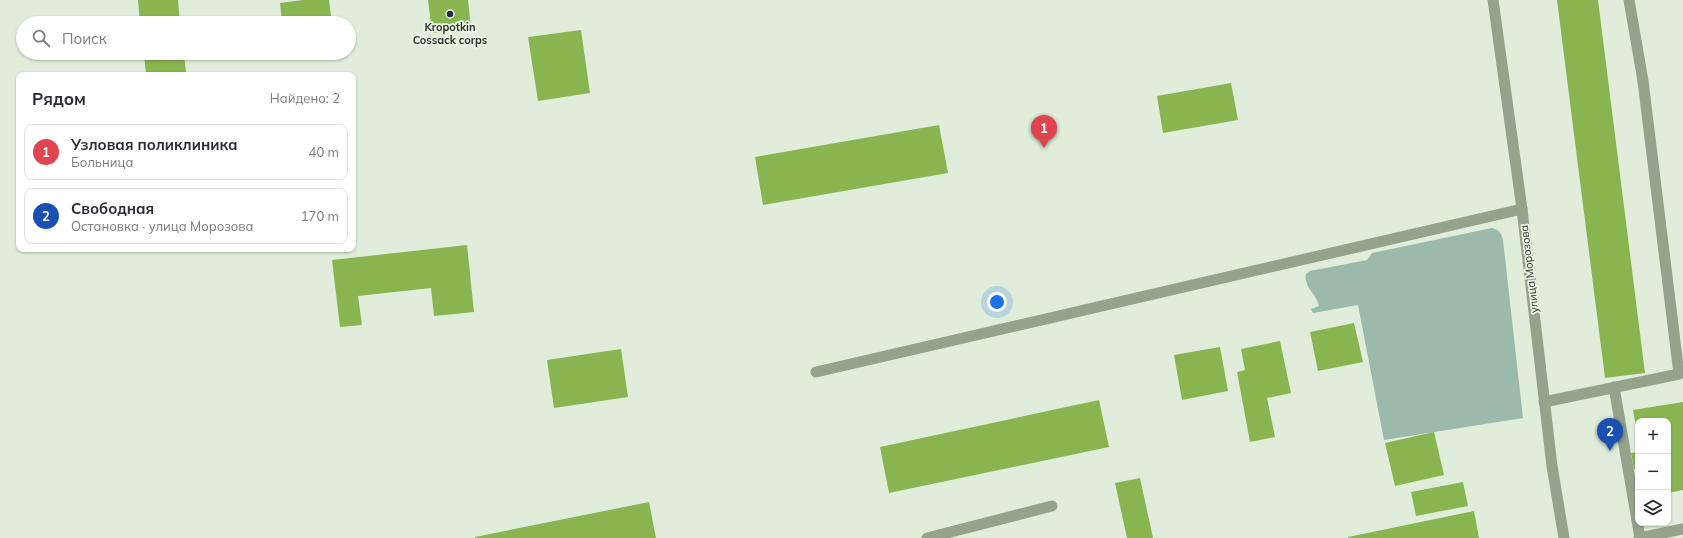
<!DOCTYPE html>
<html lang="ru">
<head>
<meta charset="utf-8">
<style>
	body { margin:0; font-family:Mulish,sans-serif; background:#f2f2f3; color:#2b2b33 }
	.controls { position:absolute; right:12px; bottom:12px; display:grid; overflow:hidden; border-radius:8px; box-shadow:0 1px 3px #0004 }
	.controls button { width:36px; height:36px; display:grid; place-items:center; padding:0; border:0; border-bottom:1px solid #e1e1e2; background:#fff; color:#2b2b33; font:20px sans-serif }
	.you { position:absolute; left:997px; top:302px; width:14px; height:14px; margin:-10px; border:3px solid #fff; border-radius:50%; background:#1a73e8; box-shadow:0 0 0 6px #1a73e833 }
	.badge { display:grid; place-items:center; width:26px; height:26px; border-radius:50%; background:#db2777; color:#fff; font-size:13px; font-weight:700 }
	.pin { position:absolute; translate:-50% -33px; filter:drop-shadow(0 1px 2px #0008) }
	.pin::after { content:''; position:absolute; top:21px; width:14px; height:12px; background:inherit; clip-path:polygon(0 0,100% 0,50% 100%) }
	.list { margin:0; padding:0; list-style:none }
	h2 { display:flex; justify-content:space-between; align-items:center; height:52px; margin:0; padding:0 16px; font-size:17px }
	h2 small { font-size:13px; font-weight:400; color:#7c7c81 }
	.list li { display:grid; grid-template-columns:26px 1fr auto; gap:12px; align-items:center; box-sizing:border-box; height:56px; margin:0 8px 8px; padding:0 8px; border:1px solid #e1e1e2; border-radius:8px }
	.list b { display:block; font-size:15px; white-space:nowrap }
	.list p { margin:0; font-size:13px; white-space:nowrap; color:#7c7c81 }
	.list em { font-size:13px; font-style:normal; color:#7c7c81 }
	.icon { flex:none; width:22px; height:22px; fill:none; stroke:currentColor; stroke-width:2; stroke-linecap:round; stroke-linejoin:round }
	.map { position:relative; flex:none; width:1683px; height:538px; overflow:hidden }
	.search { position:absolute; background:#fff; box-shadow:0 1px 3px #0004; left:16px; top:16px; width:340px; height:44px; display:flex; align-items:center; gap:10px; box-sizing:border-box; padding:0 14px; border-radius:22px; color:#7c7c81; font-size:15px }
	.panel { position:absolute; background:#fff; box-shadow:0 1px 3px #0004; left:16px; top:72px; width:340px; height:180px; border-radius:8px }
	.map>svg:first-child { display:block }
</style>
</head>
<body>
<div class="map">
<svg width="1683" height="538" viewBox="0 0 1683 538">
	<rect width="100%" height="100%" fill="#dfedda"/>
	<path fill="#9cbaac" d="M1492,228c7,2 9,4 11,12l20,178 -139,22 -26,-135 -45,8 -2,-4 8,-3c-2,-12 -16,-19 -13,-32l4,-3 57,-11 5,-7z"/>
	<path fill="#89b550" d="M138,0h40l2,23h-40z
		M303,0h26l3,23h-50l-2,-20z
		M428,0h40l3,28 -39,5z
		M1557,0h41l47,373 -40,5z
		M581,30l9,63 -52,8 -10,-64z
		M144,53h40l2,20 -18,2h-22z
		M1231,83l7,37 -75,13 -6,-37z
		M939,125l9,48 -185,32 -8,-48z
		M467,245l7,67 -40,4 -3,-28 -73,8 4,29 -22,2 -8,-67z
		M1354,323l9,39 -45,9 -8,-39z
		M1280,341l11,52 -24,5 8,39 -25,5 -13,-70 8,-2 -4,-21z
		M1220,347l8,44 -46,9 -8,-45z
		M621,349l7,48 -74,11 -7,-48z
		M1099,400l10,47 -220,46 -9,-46z
		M1683,402v88l-15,3v-72h-30l-1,11 -4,-22z
		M1434,432l10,43 -49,11 -10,-43z
		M1638,452v17h-4l-3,-16z
		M1140,478l13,60h-26l-12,-55z
		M1463,482l5,24 -52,10 -5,-24z
		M649,502l7,36h-181v-1z
		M1474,511l5,27h-131v-1z"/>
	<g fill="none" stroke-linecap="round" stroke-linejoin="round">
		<path stroke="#94a38c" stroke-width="11" d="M816,372l706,-163
			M1614,387l26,151
			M1544,402l135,-28 -36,-293 -14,-81
			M927,538l125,-32
			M1639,538l44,-9"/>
		<path stroke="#94a38c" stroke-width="11" d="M1493,0l29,209 30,257 12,72"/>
	</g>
	<circle fill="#2d224d" stroke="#eaf6e5" stroke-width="1.5" cx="450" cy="14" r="4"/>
	<g text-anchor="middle" stroke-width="3.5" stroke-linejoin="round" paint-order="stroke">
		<g font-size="11" font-weight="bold" fill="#2c3127" stroke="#eaf6e5">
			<text x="450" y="31">Kropotkin<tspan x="450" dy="13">Cossack corps</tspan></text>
		</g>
		<g font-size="11" fill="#2c3127" stroke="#eaf6e5">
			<text transform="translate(1529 269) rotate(-97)" y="4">улица Морозова</text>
		</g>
	</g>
</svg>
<div class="controls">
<button>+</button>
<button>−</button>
<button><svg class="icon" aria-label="layers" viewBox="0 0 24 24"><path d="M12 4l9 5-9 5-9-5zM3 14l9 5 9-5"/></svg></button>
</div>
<div class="you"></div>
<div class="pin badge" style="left:1044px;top:148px;background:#e0444e">1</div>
<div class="pin badge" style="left:1610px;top:451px;background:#1a4fb4">2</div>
<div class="search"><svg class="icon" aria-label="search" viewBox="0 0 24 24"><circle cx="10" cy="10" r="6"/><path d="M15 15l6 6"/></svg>Поиск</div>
<section class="panel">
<h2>Рядом<small>Найдено: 2</small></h2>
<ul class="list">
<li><span class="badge" style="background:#e0444e">1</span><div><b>Узловая поликлиника</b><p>Больница</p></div><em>40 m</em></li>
<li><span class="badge" style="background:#1a4fb4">2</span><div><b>Свободная</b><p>Остановка · улица Морозова</p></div><em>170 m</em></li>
</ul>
</section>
</div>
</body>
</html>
